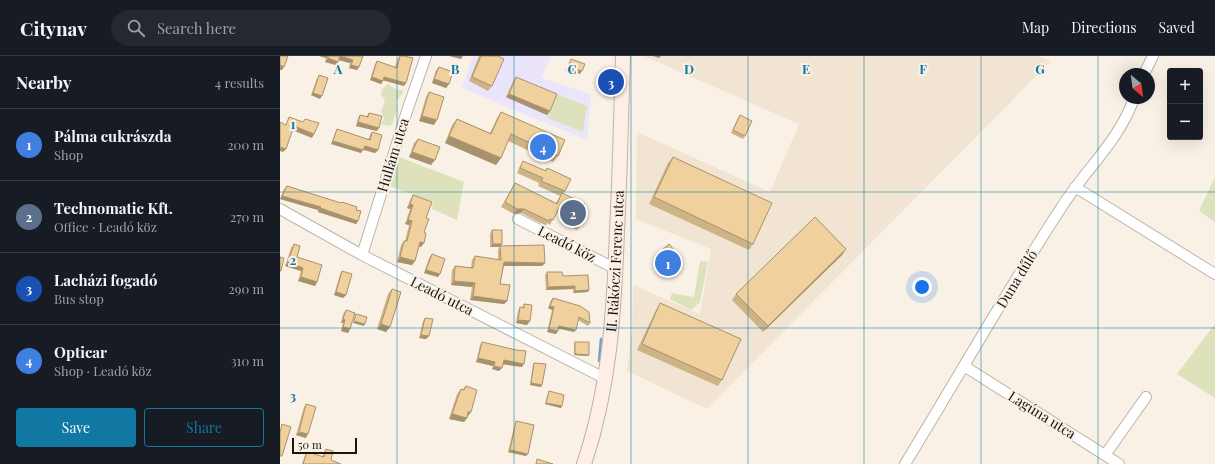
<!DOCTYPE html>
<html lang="en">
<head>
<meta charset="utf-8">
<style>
	body { margin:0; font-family:"Playfair Display",serif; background:#242831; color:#f1f3f6 }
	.controls { position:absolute; right:12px; top:12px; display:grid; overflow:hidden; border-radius:4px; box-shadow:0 4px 16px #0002 }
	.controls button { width:36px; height:36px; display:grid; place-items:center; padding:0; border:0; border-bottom:1px solid #363941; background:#171b24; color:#f1f3f6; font:20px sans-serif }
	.compass { position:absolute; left:839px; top:12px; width:36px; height:36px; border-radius:50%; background:#171b24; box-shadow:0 4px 16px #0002; rotate:151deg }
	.scale { position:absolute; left:12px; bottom:10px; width:65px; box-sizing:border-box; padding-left:4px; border:2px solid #171410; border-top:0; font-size:11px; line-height:14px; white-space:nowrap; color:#171410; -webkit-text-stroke:3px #faf1e6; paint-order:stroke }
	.you { position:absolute; left:642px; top:231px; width:14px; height:14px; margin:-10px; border:3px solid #fff; border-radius:50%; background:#1a73e8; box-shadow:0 0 0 6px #1a73e833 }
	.badge { display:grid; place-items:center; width:26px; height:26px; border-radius:50%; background:#1178a3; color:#fff; font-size:13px; font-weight:700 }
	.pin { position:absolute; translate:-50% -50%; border:2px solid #fff; box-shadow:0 1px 4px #0006 }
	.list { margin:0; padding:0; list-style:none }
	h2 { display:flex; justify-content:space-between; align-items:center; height:52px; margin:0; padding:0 16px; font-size:17px }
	h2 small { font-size:13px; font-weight:400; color:#9ea1a6 }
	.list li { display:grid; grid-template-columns:26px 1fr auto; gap:12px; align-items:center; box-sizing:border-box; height:72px; padding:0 16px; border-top:1px solid #363941 }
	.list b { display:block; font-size:15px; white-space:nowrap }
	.list p { margin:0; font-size:13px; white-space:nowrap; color:#9ea1a6 }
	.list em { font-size:13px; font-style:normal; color:#9ea1a6 }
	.actions { display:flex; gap:8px; padding:12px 16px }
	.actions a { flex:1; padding:9px 0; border:1px solid #1178a3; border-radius:4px; text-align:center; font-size:14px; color:#1178a3 }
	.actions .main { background:#1178a3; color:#fff }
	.icon { flex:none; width:22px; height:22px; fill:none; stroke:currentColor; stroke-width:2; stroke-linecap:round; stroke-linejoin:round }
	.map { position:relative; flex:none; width:935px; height:408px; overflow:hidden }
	header { display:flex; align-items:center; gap:24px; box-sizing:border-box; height:56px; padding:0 20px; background:#171b24; border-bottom:1px solid #363941 }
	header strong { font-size:19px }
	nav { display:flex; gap:22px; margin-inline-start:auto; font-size:14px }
	.search { width:280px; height:36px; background:#242831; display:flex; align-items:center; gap:10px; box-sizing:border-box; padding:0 14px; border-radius:22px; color:#9ea1a6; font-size:15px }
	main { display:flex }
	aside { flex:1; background:#171b24 }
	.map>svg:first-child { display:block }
</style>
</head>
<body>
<header>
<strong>Citynav</strong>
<div class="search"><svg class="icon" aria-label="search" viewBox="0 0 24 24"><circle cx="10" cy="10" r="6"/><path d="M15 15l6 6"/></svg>Search here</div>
<nav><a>Map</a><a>Directions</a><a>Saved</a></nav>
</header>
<main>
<aside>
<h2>Nearby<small>4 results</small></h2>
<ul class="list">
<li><span class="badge" style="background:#3f7fe0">1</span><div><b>Pálma cukrászda</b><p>Shop</p></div><em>200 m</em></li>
<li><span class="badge" style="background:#5c6f8a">2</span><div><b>Technomatic Kft.</b><p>Office · Leadó köz</p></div><em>270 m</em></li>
<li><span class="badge" style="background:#1a4fb4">3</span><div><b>Lacházi fogadó</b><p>Bus stop</p></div><em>290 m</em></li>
<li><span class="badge" style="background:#3f7fe0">4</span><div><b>Opticar</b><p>Shop · Leadó köz</p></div><em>310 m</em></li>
</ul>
<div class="actions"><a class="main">Save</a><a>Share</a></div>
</aside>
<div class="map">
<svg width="935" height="408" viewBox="0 0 935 408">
	<rect width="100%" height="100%" fill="#faf1e6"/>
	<path fill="#eae5fb" d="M193,0h78l-10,22 50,16 -4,46 -125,-52z"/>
	<path fill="#f1e4d2" d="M364,0h395l12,5 -344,348 -80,-38 5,-40 1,-46 67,29 11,-65 -75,-30 1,-87 133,60 29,-68z"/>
	<path fill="#dde2bd" d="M108,28l6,4 10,3 -8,11 2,5 -6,18 -5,1 -6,-2 3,-6 -3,-7 4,-10 -4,-7 1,-5z
		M276,38l31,12 -4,26 -36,-14z
		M119,101l65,25 -7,38 -25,-11 1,-7 -44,-16z
		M935,121v45l-16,-11z
		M420,205l8,1 -8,40 -9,8 -21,-11 2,-6 22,4z
		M935,268v74l-38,-24z"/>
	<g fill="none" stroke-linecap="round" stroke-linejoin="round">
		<path stroke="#72a0c6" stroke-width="2.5" d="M319,305l2,-22"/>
		<g stroke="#bcb4a9" stroke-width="12">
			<path id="minor" d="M864,18l9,-18
				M795,131l140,87
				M0,153l82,46 244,124
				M238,163l98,50
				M82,199l45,-144 19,-55
				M684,310l155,98
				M825,399l41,-58
				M625,408c52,-85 101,-172 156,-256 23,-37 59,-68 73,-110"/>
		</g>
		<g stroke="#bcb4a9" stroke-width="16">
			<g id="secondary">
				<path id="s1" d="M304,408c26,-77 30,-152 33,-233 3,-58 4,-117 6,-175"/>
			</g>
		</g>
		<use href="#minor" stroke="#fff" stroke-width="10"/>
		<use href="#secondary" stroke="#ffeee6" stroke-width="14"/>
	</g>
	<path fill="#ceb387" d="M39,0h44l-4,11 -2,3 -8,-2 1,-5 -11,-3 -3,5 -11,-3 1,-4z
		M120,0h4l2,27 -2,3 -21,-6 -2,4 -11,-4 5,-16 2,-3 18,6 3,-9z
		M199,0h19l-6,30 -4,5 -19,-10z
		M159,11l10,17 -3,4 -14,-5 4,-13z
		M39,19l1,24 -9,-4 6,-17z
		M236,21l34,34 -3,4 -41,-18 7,-16z
		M149,36l5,33 -15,-4 7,-24z
		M221,56l57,44 -5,6 -45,-21 -7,17 -5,7 -51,-22 7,-18 5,-6 33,14 7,-15z
		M89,57l8,18 -21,-5 2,-8 2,-3 6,2z
		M460,59l5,21 -2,3 -12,-6 7,-15z
		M57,73l31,11 2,-5 2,-3 6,18 -3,3 -12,-3 -2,3 -30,-9 4,-11z
		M138,83l13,26 -22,-8 5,-14z
		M393,101l80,87 -4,6 -100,-46 19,-41z
		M243,105l22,10 2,-3 18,23 -2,2 19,17v7l-2,9 -3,4 -11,-5 4,-7 -13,-6 -7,13 -3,-2 -1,3 -25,-13 -7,1 -13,-7 11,-19 3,-5 41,20 4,-7 -22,-10 1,-3 -22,-10 3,-7z
		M7,130l54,17 1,-1 14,8 2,11 -2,3 -38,-12v-2l-38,-11 4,-10z
		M133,139l13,23 -2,14 -3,15h-2l-4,14 -3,4 -15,-3 4,-17 3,-4h1l4,-16 -4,-1 5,-15 -3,-1 3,-8z
		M212,174l10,14 -2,3h-10v-13z
		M14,188l3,13 20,25 -2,4 -17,-5 3,-10 -16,-5 6,-18z
		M389,188l6,26 -8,7 -8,-7 4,-5v-6l-4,-5 2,-3z
		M220,190l45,17 -3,3h-38l-4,18 7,17 -3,3 -34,-4 2,-13 -21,-2 1,-15 3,-4 16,2 1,-8 3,-4 23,4v-10z
		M566,193l-4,6 -79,77 -31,-32 4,-6z
		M152,198l8,20 -2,3 -14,-4 5,-15z
		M62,215l1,27 -9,-3 6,-21z
		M267,216l16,4 25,16 -15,1v-4l-27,1 -1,-15z
		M112,233l-6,43 -9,-3 11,-35z
		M273,242l37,25 -2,3 -10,-6 -4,12 -15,-3 -1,2 -2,3 -9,-2 5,-22 -4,-2 3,-8z
		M380,247l62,77 -4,6 -81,-36 19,-40z
		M244,248l3,21 -11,-2 2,-12 2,-4 2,1z
		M66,254l4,19 -2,4 -7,-2 2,-8h-2l2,-9z
		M145,262l4,18 -3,3 -7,-1 4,-17z
		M202,286l40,25 -19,-3 -4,7 -7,-2 1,-3 -17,-4 4,-17z
		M295,286l14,13 -1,1 -14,-1v-11z
		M254,307l8,22 -1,2 -11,-2 3,-21z
		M186,330l5,26 -7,10 -15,-3 8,-25 4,-5 1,1z
		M269,335l12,17 -16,-4 3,-11z
		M26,348v34l-10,-3 8,-28z
		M236,365l10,35 -18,-4 7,-29z
		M46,393l5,11 10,4h-39l3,-9 2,-3 15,5 2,-5z"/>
	<path fill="#a8926e" d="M39,0h9l-2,2z
		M60,0l13,4 -3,3 -12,-3z
		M169,0h14l-2,3z
		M373,0h8l-2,2z
		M48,2l10,4 -2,3 -11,-3z
		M0,9l4,2 -2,3h-2z
		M71,9l8,2 -2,3 -8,-2z
		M288,11l14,4 -2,3 -15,-4z
		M92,21l11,4 -2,3 -11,-4z
		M104,21l22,6 -2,3 -22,-6z
		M154,23l15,5 -3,4 -14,-5z
		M33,37l9,3 -2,3 -9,-4z
		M229,38l41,17 -3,4 -41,-18z
		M142,60l15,4 -3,5 -15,-4z
		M78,66l21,6 -2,3 -21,-5z
		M14,70l20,8 -2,4 -20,-8z
		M169,80l52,22 -5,7 -51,-22z
		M53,85l30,9 -2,3 -30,-9z
		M85,90l13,4 -3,3 -13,-4z
		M0,91l6,2 -3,3 -3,-1z
		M132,96l23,8 -4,5 -22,-8z
		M2,140l39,11 -3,3 -38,-11z
		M130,148l3,1 -3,4 -3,-1z
		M40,152l38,13 -2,3 -38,-12z
		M237,153h7l-3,4 -7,1z
		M128,164l4,1 -3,4 -4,-1z
		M140,186l4,1 -3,4 -4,-1z
		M213,188h9l-2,3h-10z
		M566,193l-4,6 -79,77 5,-6z
		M120,201l15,4 -3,4 -15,-3z
		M8,206l15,6 -2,3 -16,-5z
		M224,206l41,1 -3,3h-40z
		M397,210l-2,4 -8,7 2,-3z
		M146,214l14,4 -2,3 -14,-4z
		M21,221l16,5 -2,4 -17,-5z
		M174,225l21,2 -3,4 -21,-2z
		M295,230l-2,3 -27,1 2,-3z
		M309,234l-1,2 -15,1 2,-2z
		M56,236l10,3 -3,3 -9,-3z
		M193,240l34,5 -3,3 -34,-4z
		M270,250l4,1 -2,3 -4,-2z
		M63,263l2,1 -2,3h-2z
		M238,264l12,1 -3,4 -11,-2z
		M74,265l11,3 -1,2 -11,-3z
		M101,268l9,3 -4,5 -9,-3z
		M279,270l17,4 -2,2 -16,-4z
		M63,271l7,2 -2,4 -7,-2z
		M269,273l9,2 -2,3 -9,-2z
		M141,279l8,1 -3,3 -7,-1z
		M295,298l14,1 -1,1 -14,-1z
		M198,302l17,4 -2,4 -17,-4z
		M224,304l20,4 -2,3 -21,-3z
		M214,310l8,2 -3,3 -7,-2z
		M251,327l11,2 -1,2 -11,-2z
		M266,347l16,3 -1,2 -16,-4z
		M188,356h3l-4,5h-2z
		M172,358l15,4 -3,4 -15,-3z
		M19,376l9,2 -2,4 -10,-3z
		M230,394l18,4 -2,2 -18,-4z"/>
	<path fill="#f0d09d" stroke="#a8926e" d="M0,0h8l-4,11 -4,-2z
		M48,0h35l-4,11 -8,-2 2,-5 -13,-4 -2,6 -10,-4z
		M120,0h4l9,2 -7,25 -22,-6 -1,4 -11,-4 5,-16 20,7z
		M201,0h17l6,3 -12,27 -20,-9z
		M291,3l14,5 -3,7 -14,-4z
		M159,11l14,5 -4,12 -15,-5z
		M39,19l9,3 -6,18 -9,-3z
		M236,21l41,17 -7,17 -41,-17z
		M149,36l15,5 -7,23 -15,-4z
		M221,56l64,28 -7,16 -47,-22 -10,24 -52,-22 8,-17 34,15z
		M89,57l13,3 -3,12 -21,-6 2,-7 8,2z
		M460,59l12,6 -7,15 -12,-6z
		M9,61l14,5 2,-3 14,4 -5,11 -20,-8 -8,23 -6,-2v-25l6,3z
		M57,73l33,11 2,-8 10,3 -4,15 -13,-4 -2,4 -30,-9z
		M138,83l22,8 -5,13 -23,-8z
		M393,101l99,46 -19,41 -99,-47z
		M243,105l23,10 1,-3 24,11 -6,12 -24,-10 2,-3 -23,-10z
		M235,127l42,21 5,-11 23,11 -3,6 3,1 -3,6h2l-4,9 -10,-6 3,-7 -13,-6 -7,13 -3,-1 -1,2 -25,-12h-7l-12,-7z
		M7,130l54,17 1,-1 15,5 -1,3 5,1 -3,10 -38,-13 1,-1 -39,-11z
		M133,139l19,7 -6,16 3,1 -5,13 2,1 -2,10 -4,-1 -5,19 -15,-4 4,-16h3l5,-20 -4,-1 5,-15 -3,-1z
		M535,161l31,32 -78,77 -32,-32z
		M212,174h10v14h-9z
		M14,188l6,2 -3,11 25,8 -5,17 -16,-5 2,-9 -15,-6z
		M389,188l10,12 -2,10 -8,8 -7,-7 4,-5v-6l-5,-5z
		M264,189l1,18 -41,-1 -4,22 10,1 -3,16 -34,-5 2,-13 -21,-2 1,-15 18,2 2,-12 26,4 -1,-14z
		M152,198l13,5 -5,15 -14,-4z
		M0,201l4,1 -3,13h-1z
		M62,215l10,3 -6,21 -10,-3z
		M267,216h15l1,4 25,-1 1,15 -14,1v-5l-27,1z
		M112,233l9,3 -11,35 -9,-3z
		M273,242l27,8 9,6 1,11 -11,-6 -3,13 -17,-4 -1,5 -9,-2 5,-22 -4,-1z
		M380,247l81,36 -19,41 -80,-36z
		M244,248l8,1 -2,16 -12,-1 2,-13 4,1z
		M66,254l9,3 -5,16 -7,-2 2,-7 -2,-1z
		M76,258l11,3 -2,7 -11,-3z
		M145,262l8,1 -4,17 -8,-1z
		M202,286l34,8 10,1 -2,13 -20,-4 -2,8 -8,-2 1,-4 -17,-4z
		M295,286h14v13l-14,-1z
		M254,307l12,1 -4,21 -11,-2z
		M186,330l11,4 -6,22h-3l-1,6 -15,-4 9,-25 3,1z
		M269,335l15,4 -2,11 -16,-3z
		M26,348l10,3 -8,27 -9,-2z
		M236,365l18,4 -6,29 -18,-4z
		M2,368l9,3 -9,29h-2v-23z
		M46,393l7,2 -2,9 10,4h-38l4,-12 17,5z
		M257,403l16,5h-17z"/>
	<path fill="none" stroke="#1178a3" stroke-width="1" stroke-opacity="0.55" d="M117,0v408M234,0v408M351,0v408M468,0v408M584,0v408M701,0v408M818,0v408M0,136h935M0,272h935"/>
	<g text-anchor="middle" stroke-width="4" stroke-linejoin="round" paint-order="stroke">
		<g font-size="14" fill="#171410" stroke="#faf1e6">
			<text transform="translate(113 99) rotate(-73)" y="5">Hullám utca</text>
			<text transform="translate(287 188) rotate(27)" y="5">Leadó köz</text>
			<text dy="5" stroke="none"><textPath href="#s1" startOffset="206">II. Rákóczi Ferenc utca</textPath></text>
			<text transform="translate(737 223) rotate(-59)" y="5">Duna dűlő</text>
			<text transform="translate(162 240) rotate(27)" y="5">Leadó utca</text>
			<text transform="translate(762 359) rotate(32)" y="5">Lagúna utca</text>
		</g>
	</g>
	<g font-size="13" text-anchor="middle" font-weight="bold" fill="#1178a3" stroke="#faf1e6" stroke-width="4" stroke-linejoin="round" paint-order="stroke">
		<text x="58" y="18">A</text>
		<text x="175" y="18">B</text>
		<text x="292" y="18">C</text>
		<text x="409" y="18">D</text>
		<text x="526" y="18">E</text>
		<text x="643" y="18">F</text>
		<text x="760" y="18">G</text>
		<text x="13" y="73">1</text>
		<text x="13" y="209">2</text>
		<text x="13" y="345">3</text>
	</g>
</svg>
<div class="controls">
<button>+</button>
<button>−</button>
</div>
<svg class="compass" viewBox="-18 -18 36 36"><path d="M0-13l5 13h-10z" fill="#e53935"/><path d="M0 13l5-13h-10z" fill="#9ea1a6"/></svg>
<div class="scale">50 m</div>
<div class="you"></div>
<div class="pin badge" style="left:388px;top:207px;background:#3f7fe0">1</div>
<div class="pin badge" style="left:293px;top:157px;background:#5c6f8a">2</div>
<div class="pin badge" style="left:331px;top:26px;background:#1a4fb4">3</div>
<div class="pin badge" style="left:263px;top:91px;background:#3f7fe0">4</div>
</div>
</main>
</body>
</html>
